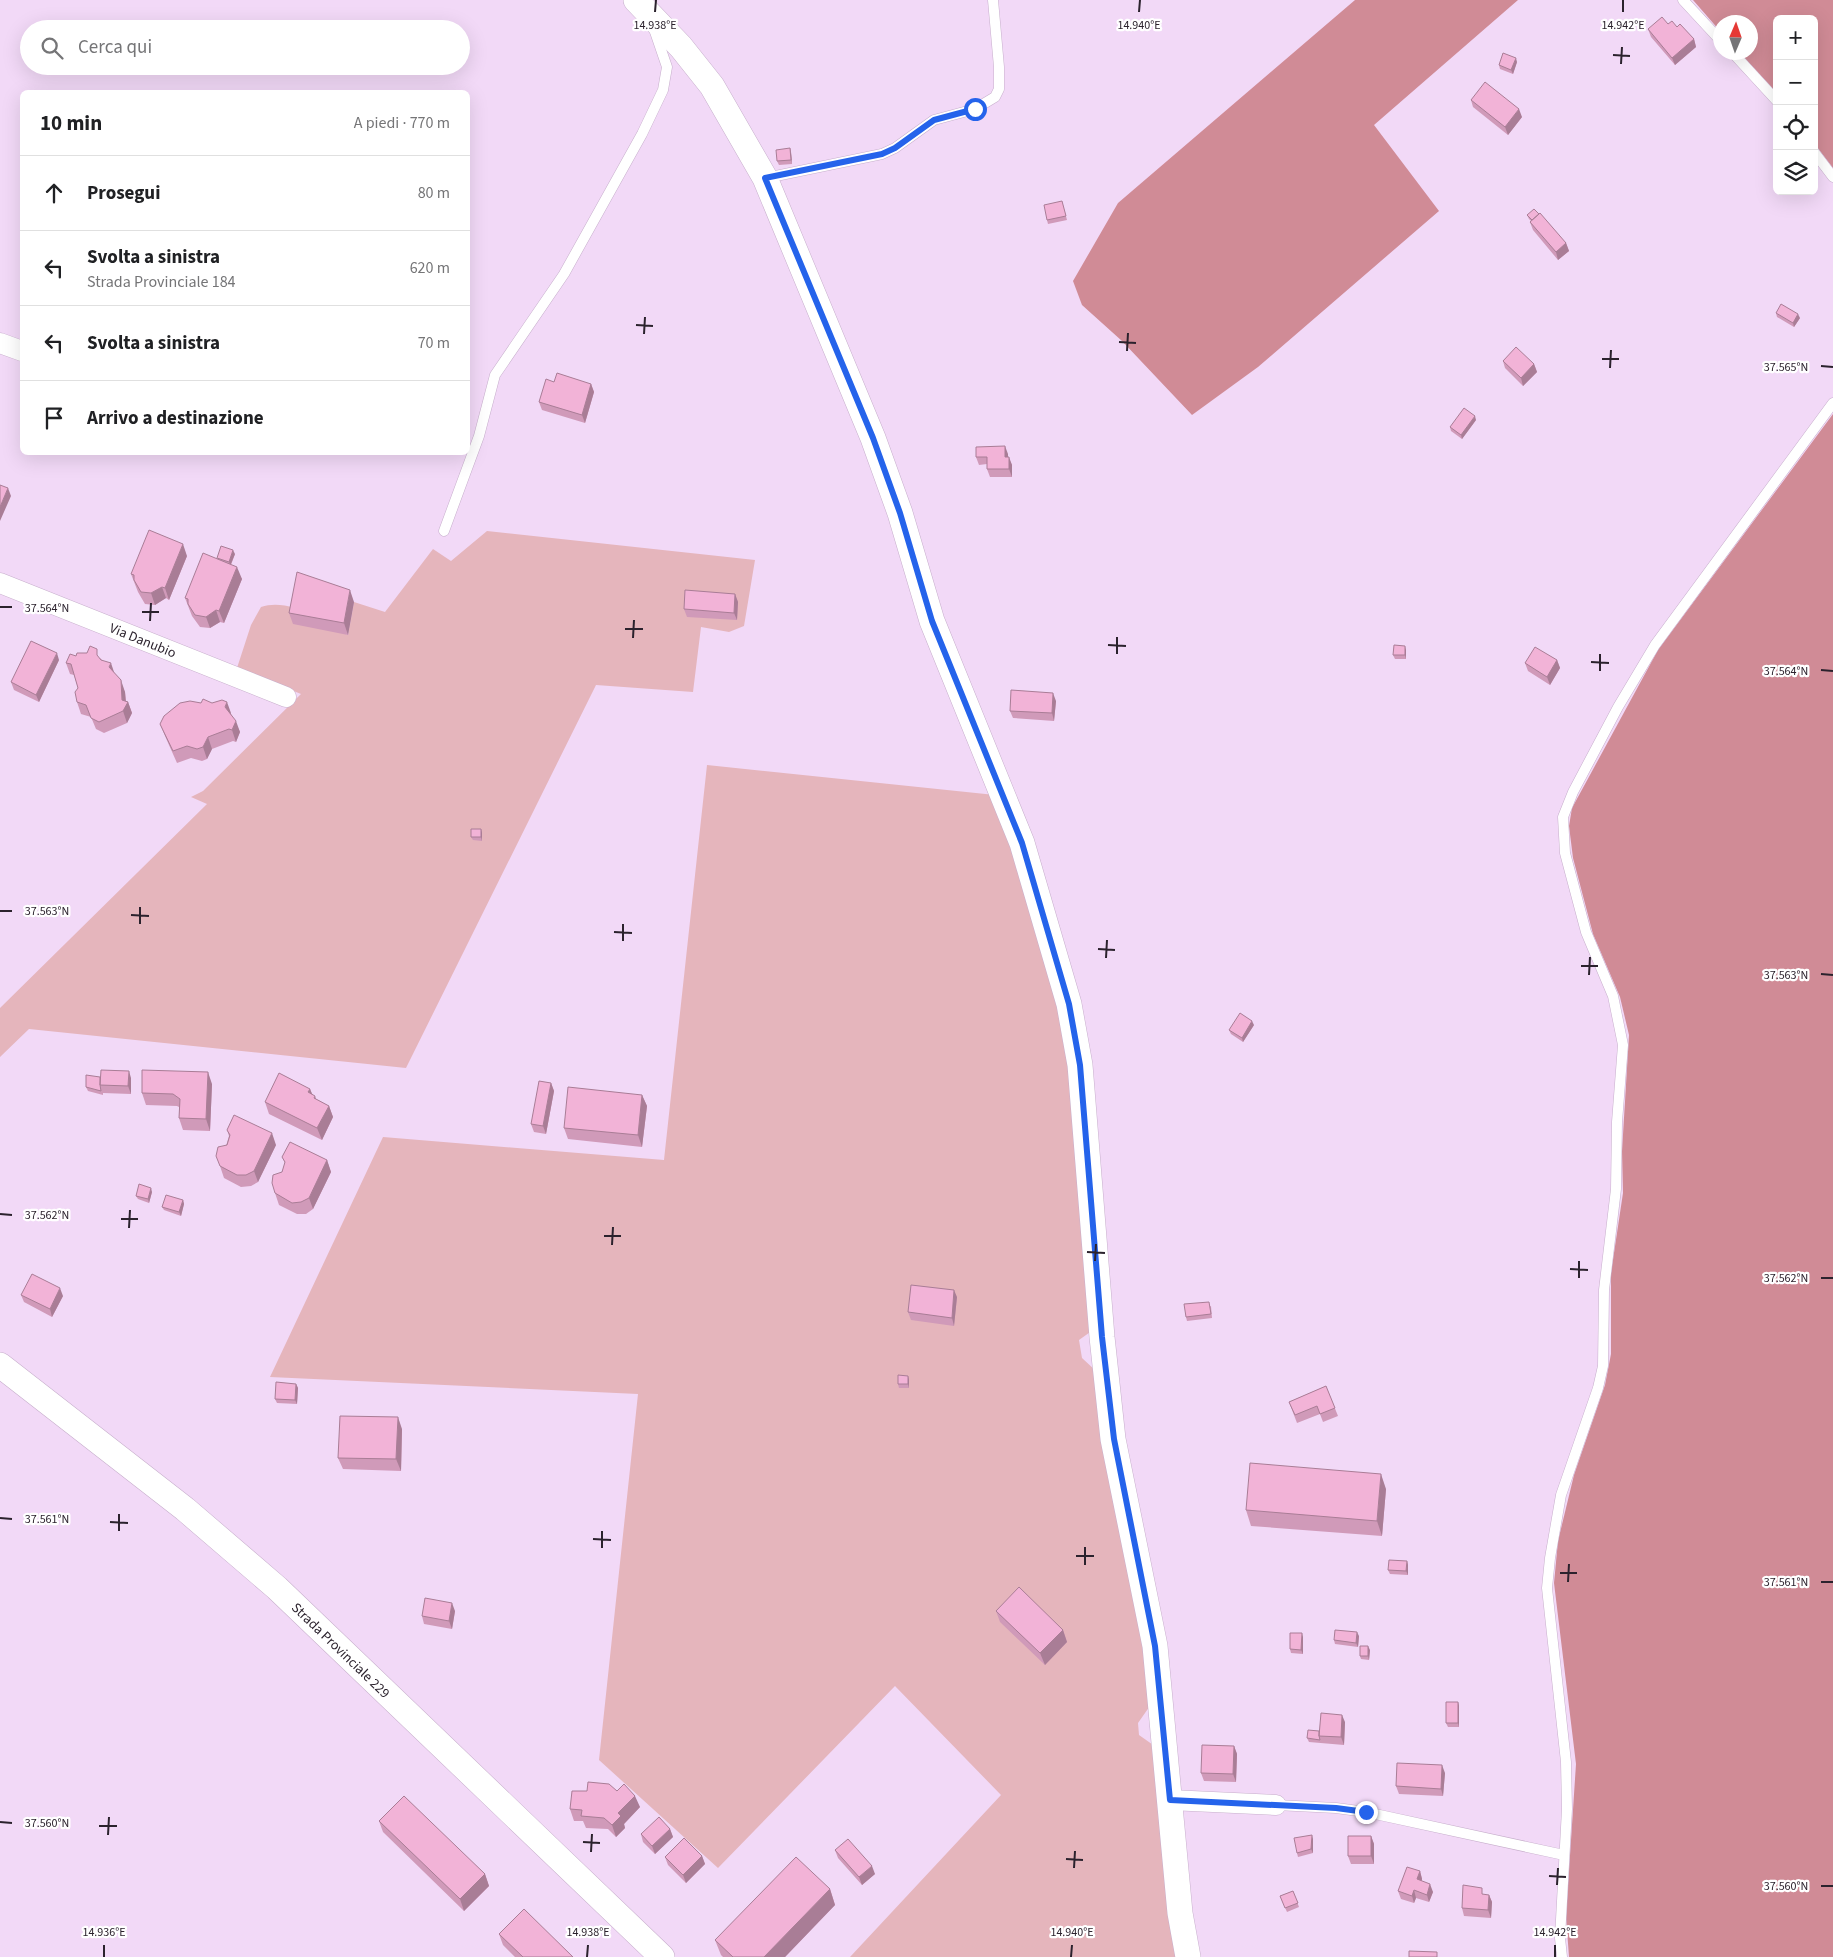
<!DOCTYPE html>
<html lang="it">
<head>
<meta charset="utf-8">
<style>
	body { margin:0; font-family:"Source Sans 3",sans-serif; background:#f6f6f6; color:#202124 }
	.controls { position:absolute; right:15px; top:15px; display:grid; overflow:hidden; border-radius:8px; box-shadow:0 5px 20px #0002 }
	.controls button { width:45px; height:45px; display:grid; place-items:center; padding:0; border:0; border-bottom:1px solid #e0e0e0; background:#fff; color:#202124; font:25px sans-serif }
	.compass { position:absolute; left:1713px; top:15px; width:45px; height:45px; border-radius:50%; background:#fff; box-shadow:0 5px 20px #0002; rotate:2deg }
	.stop { position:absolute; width:15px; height:15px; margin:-11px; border:4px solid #2563eb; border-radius:50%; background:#fff }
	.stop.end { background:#2563eb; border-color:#fff; box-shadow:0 1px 5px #0008 }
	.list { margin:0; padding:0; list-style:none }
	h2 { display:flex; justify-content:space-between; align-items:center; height:65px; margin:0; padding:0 20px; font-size:21px }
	h2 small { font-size:16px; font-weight:400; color:#757577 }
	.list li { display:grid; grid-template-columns:32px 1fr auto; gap:15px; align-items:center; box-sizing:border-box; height:75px; padding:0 20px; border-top:1px solid #e0e0e0 }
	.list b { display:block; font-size:19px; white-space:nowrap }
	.list p { margin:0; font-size:16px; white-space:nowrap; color:#757577 }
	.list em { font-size:16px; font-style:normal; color:#757577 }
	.icon { flex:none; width:28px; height:28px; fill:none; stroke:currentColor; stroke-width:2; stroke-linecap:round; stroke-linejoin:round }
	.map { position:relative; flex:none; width:1833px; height:1957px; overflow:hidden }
	.search { position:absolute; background:#fff; box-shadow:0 5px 20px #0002; left:20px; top:20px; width:450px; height:55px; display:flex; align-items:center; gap:12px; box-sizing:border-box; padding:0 18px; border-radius:28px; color:#757577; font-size:19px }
	.panel { position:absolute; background:#fff; box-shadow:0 5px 20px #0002; left:20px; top:90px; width:450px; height:365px; border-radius:8px }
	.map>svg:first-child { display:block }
</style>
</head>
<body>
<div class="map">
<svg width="1833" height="1957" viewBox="0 0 1833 1957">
	<rect width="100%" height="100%" fill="#f2d9f7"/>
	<path fill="#e5b5bc" d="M487,531l268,29 -11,66 -15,6 -28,-5 -8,65 -97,-7 -190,383 -377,-39 -29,28v-49l207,-204 -16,-7 12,-6 98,-97 -64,-26 14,-43 10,-18c29,-10 62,15 87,28l6,-33 31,10 48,-63 18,12z
		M707,765l288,30 73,242 25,293 -14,10 3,18 14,13 56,332 -14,20 1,12 17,12 21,210h-327l151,-162 -106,-109 -177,182 -119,-108 39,-366 -368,-17 113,-240 281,23z"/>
	<path fill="#d08b96" d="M1355,0h163l-144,125 65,86 -181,156 -66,48 -70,-74 -40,-36 -9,-24 45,-78z
		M1693,0h140v168l-19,-25v-124h-37v74l-37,-40 10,-1v-30h-30v9z
		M1833,414v1543h-264l-3,-41 10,-152 -22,-181 4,-42 16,-66 31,-90 6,-31v-81l12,-80 -1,-42 7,-116 -9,-38 -27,-63 -20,-76 -4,-32 3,-18 86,-158z"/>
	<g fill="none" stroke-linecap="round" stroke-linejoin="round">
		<g stroke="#c7afcc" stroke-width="11">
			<path id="service" d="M1683,0l37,40
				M1732,52l45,49
				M1814,152l19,25
				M766,178l116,-24 13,-6 39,-28 41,-11 20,-12 4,-8v-22l-6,-67
				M444,531l35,-95 16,-61 69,-101 78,-140 21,-44 4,-23 -13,-38
				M1276,1805l60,3 30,4 198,43
				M1562,1957l-2,-19 7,-129 -1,-47 -19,-174 3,-30 11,-63 37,-107 5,-22 1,-76 12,-101 1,-67 6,-77 -10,-49 -27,-64 -21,-79 -2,-36 10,-25 45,-85 37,-62 178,-242"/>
		</g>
		<g stroke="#c7afcc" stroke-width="21">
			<path id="minor" d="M0,343l22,8
				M0,583l286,114
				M1170,1800l106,5"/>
		</g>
		<g stroke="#c7afcc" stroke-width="26">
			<path id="tertiary" d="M636,0l45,47 31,39 53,92 108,260 27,75 32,108 90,222 47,161 11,61 22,272 11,102 42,207 25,267 8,44
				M0,1365l185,144 92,79 385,369"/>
		</g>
		<use href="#service" stroke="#fff" stroke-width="10"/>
		<use href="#minor" stroke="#fff" stroke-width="20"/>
		<use href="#tertiary" stroke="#fff" stroke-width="25"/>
	</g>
	<path fill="#d09ab9" d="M1677,27l17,12 2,8 -21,18 -24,-28 -3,-8z
		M1517,62l-4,12 -13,-5 -1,-4z
		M1471,100l51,17 -14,18 -35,-28z
		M790,148l1,4 1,12 -13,1 -2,-4z
		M1062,201l5,19 -19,4 -1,-4z
		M1527,215l39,28 3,8 -11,9 -25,-30 -3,-8 1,-1 -2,-2z
		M1776,313l24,5 -6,9 -17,-10z
		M1503,361l31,3 3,8 -14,14 -18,-18z
		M554,382l37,2 3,8 -9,31 -43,-13 -3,-8z
		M1476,420l-14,19 -11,-8 -1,-4z
		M1008,454v3l4,8v12h-22l-3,-8v-5l-8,1 -3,-8z
		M235,554l-4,11 11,14 -18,44 -4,-1 -10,6 -10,-1 -8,-11 -7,-18 32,-39z
		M187,556l-18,44 -3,-2 -11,7 -10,-1 -7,-12 -7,-18z
		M735,594l3,8 -1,18 -50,-3 -3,-8z
		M354,602l-6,33 -55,-11 -4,-11z
		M1406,650v9h-11l-2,-4z
		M76,656l24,2 15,16 10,18 1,9 2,1 4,11 -5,10 -23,10 -8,-4 -5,-12 -10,-3 -4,-12 1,-14 -4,-13 -4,-1 -4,-11z
		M59,660l-20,42 -25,-12 -3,-8z
		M1557,660l3,8 -10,17 -22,-14 -3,-8z
		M1056,701l-2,20 -41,-3 -3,-7z
		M231,713v1l9,18 -4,10 -3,-1 -21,8 -5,10 -5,2 -11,-3 -14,5 -12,-27 -5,-12z
		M481,829l1,4v8l-9,-1 -2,-3z
		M1254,1025l-11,17 -12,-8 -2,-4z
		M100,1077l31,1v16l-28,-1v2l-15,-4 -2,-4z
		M551,1083l3,8 -8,43 -12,-2 -3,-8z
		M212,1084l-2,47 -27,-1 -4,-12v-11l-2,-1 -31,-1 -4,-12z
		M310,1089l2,6 4,4 13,7 4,11 -11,23 -53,-26 -4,-12z
		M642,1095l5,11 -5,41 -74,-8 -4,-11z
		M227,1130l49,15 -18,37 -7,4 -10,1 -17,-9 -4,-12 9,-30z
		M282,1157l45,3 4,12 -18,37 -7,5h-9l-18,-9 -4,-12 10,-30z
		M152,1192l-3,11 -11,-4 -2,-3z
		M183,1200l1,4 -3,12 -17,-6 -2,-3z
		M21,1295l42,1 -11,21 -28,-15z
		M957,1297l-3,29 -43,-6 -3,-8z
		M1211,1306l1,12 -25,3 -1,-4z
		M908,1376l1,4v8h-10l-1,-4z
		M296,1384l2,4 -1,16 -20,-1 -2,-4z
		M1326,1386l12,30 -15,6 -3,-8 -23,9 -8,-21z
		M402,1429l-1,42 -58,-2 -5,-11z
		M1386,1489l-4,47 -131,-10 -5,-16z
		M1407,1561l1,4v10l-18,-1 -2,-4z
		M455,1611l-3,18 -28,-5 -2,-8z
		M996,1611l67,19 4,12 -22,23 -45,-43z
		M1359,1636l-1,11 -23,-3 -1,-4z
		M1303,1637v17l-12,-1 -1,-4z
		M1370,1650l-1,10 -8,-1 -1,-3z
		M1458,1702l1,4v21h-11l-2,-4z
		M1345,1722l-1,23 -35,-3 -2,-4 12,-7z
		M1234,1746l3,8 -1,28 -32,-1 -3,-8z
		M1445,1773l-2,23 -44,-2 -3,-8z
		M617,1791l23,16 -16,17 1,4 -9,9 -8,-8 -22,-1 -3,-7h-9l-4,-12z
		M379,1821l106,53 4,12 -25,25 -81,-79z
		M670,1829l3,8 -18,17 -12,-12 -2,-8z
		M1371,1836l3,8v20h-23l-3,-8z
		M1313,1839v14l-15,4 -1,-4z
		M835,1850l40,24 -13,11 -24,-27z
		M702,1856l3,8 -19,19 -18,-18 -3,-8z
		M1420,1871l2,8v2l11,11 -4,10 -13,-4 -2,5 -13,-4 -3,-8z
		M830,1889l5,16 -50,52h-62l-2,-2 -6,-15z
		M1293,1891l6,16 -12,5 -7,-16z
		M1484,1895h5l3,7 -1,16 -27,-2 -2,-8z
		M499,1934l74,23h-58l-12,-12z"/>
	<path fill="#a97d96" d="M1694,39l2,8 -21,18 -3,-7z
		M1516,58l1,4 -4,12 -2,-4z
		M1519,109l3,8 -14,18 -3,-8z
		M790,148l1,4 1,12 -1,-4z
		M1566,243l3,8 -11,9 -2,-8z
		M1798,314l2,4 -6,9 -1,-4z
		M1534,364l3,8 -14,14 -2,-8z
		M591,384l3,8 -9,31 -3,-8z
		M1475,416l1,4 -14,19 -1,-4z
		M1005,446l3,8v11l-3,-8z
		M1009,457l3,8v12l-3,-8z
		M8,488l3,8 -11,25v-14z
		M183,544l4,12 -18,44 -4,-12z
		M233,550l2,4 -5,12 -1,-4z
		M237,567l5,12 -18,44 -5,-12z
		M162,587l4,11 -11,7 -4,-12z
		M350,590l4,12 -6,33 -4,-12z
		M735,594l3,8 -1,18 -3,-7z
		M216,610l4,12 -10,6 -4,-11z
		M1405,646l1,4v9l-1,-4z
		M57,653l2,7 -20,42 -3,-7z
		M1557,660l3,8 -10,17 -3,-8z
		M111,663l4,12 -6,-8z
		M121,680l4,12 1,13 2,-3 4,11 -5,10 -4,-12z
		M1053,693l3,8 -2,20 -2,-8z
		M227,702l4,11 -2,5 -4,-11z
		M236,721l4,11 -4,10 -4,-12z
		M208,737l4,12 -5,10 -4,-12z
		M481,829l1,4v8l-1,-4z
		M1252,1021l2,4 -11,17 -1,-4z
		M129,1071l2,7v16l-3,-8z
		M208,1072l4,12 -2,47 -4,-12z
		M551,1083l3,8 -8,43 -3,-8z
		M310,1089l4,9 1,-2 4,11 -11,-15z
		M642,1095l5,11 -5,41 -4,-12z
		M329,1106l4,11 -11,23 -5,-12z
		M272,1133l4,12 -18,37 -4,-11z
		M327,1160l4,12 -18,37 -4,-11z
		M151,1188l1,4 -3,11 -1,-4z
		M183,1200l1,4 -3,12 -2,-4z
		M60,1288l3,8 -11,21 -2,-8z
		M954,1290l3,7 -3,29 -2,-8z
		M908,1376l1,4v8l-1,-4z
		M296,1384l2,4 -1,16 -2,-4z
		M398,1417l4,12 -1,42 -5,-12z
		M1381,1474l5,15 -4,47 -5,-15z
		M1407,1561l1,4v10l-2,-4z
		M452,1603l3,8 -3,18 -3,-8z
		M1063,1630l4,12 -22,23 -5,-12z
		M1357,1632l2,4 -1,11 -2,-4z
		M1302,1633l1,4v17l-2,-4z
		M1368,1646l2,4 -1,10 -1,-4z
		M1458,1702l1,4v21l-1,-4z
		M1342,1715l3,7 -1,23 -3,-8z
		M1234,1746l3,8 -1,28 -3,-8z
		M1442,1765l3,8 -2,23 -2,-7z
		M635,1796l5,11 -16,17 1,4 -9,9 -4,-12 6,-12z
		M670,1829l3,8 -18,17 -3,-8z
		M1312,1835l1,4v14l-2,-4z
		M1371,1836l3,8v20l-3,-8z
		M702,1856l3,8 -19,19 -3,-8z
		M872,1866l3,8 -13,11 -3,-8z
		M1420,1871l2,8 -2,8 -3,-8z
		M485,1874l4,12 -25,25 -4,-12z
		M1430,1884l3,8 -4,10 -2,-7z
		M830,1889l5,16 -50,52h-21z
		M1414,1890l2,8 -2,5 -2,-7z
		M1489,1895l3,7 -1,16 -3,-8z"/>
	<path fill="#f2b3d7" stroke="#a97d96" d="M1662,17l6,7 4,-3 5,6 3,-3 14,15 -22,19 -24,-29z
		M1503,53l13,5 -5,12 -12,-5z
		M1485,82l34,27 -14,18 -34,-27z
		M790,148l1,12 -14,1 -1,-11z
		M1062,201l4,15 -19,4 -3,-15z
		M1534,209l5,5 -7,6 -5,-5z
		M1540,213l26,30 -10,9 -26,-30z
		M1781,304l17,10 -5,9 -17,-10z
		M1516,347l18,17 -13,14 -18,-17z
		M557,373l34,11 -9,31 -43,-13 7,-23 8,3z
		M1464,408l11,8 -14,19 -11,-8z
		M1005,446v11h4v12h-22v-12h-11v-10z
		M0,485l8,3 -8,19z
		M149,530l34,14 -18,44 -3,-1 -11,6 -10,-1 -7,-12v-5l-3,-1z
		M221,546l12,4 -4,12 -12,-4z
		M203,553l34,14 -18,44 -3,-1 -10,7 -11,-2 -7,-11v-5l-3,-1z
		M297,572l53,18 -6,33 -55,-10z
		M685,590l50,4 -1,19 -50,-4z
		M31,641l26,12 -21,42 -25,-13z
		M1394,645l11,1v9h-12z
		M90,646l7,3v6l4,5 10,3 -2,4 12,13 1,20 6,2 -5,9 -24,11 -8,-4 -5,-13 -9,-3 -2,-10 3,-4 -7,-24 -5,-1 4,-9 6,2 1,-3h10z
		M1535,647l22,13 -10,17 -22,-14z
		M1011,690l42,3 -1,20 -42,-2z
		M203,699l9,4 10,-3 5,2 -2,5 11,14 -4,9 -3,-1 -21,8 -5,10 -6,2 -10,-3 -14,5 -13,-27 4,-8 16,-13 10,-2 11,2z
		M471,829h10v8h-10z
		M1240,1013l12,8 -10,17 -13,-8z
		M101,1070l28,1 -1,15 -28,-1z
		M142,1070l66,2 -2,47 -27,-1 1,-19 -7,-5 -31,-1z
		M279,1073l31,16 -2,3 7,4 -1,2 15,8 -12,22 -52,-26z
		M86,1075l14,2v8l1,6 -15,-4z
		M539,1081l12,2 -8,43 -12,-2z
		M568,1087l74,8 -4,40 -74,-7z
		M234,1115l38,18 -18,38 -8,4h-9l-17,-9 -4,-10 2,-9 9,-2 3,-10 -3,-5z
		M290,1142l37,18 -18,38 -8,4 -9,1 -17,-10 -3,-10 1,-8 9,-3 3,-10 -3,-5z
		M139,1184l12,4 -3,11 -12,-3z
		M166,1195l17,5 -4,12 -17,-5z
		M32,1274l28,14 -10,21 -29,-14z
		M911,1285l43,5 -2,28 -44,-6z
		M1209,1302l2,12 -25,3 -2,-13z
		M898,1375l10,1v8h-10z
		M276,1382l20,2 -1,16 -20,-1z
		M1326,1386l9,22 -15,6 -3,-8 -22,9 -6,-13z
		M340,1416l58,1 -2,42 -58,-1z
		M1250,1463l131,11 -4,47 -131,-11z
		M1389,1560l18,1 -1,10 -18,-1z
		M1019,1587l44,43 -23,23 -44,-42z
		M425,1598l27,5 -3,18 -27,-5z
		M1335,1630l22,2 -1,11 -22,-3z
		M1290,1633h12l-1,17 -11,-1z
		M1360,1646h8v10h-8z
		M1446,1702h12v21h-12z
		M1321,1713l21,2 -1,22 -22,-1z
		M1308,1730l11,1v5l1,4 -13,-2z
		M1202,1745l32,1 -1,28 -32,-1z
		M1397,1763l45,2 -1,24 -45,-3z
		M588,1782l21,2 8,7 7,-7 11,12 -17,17 3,3 -9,9 -8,-7 -23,-2 1,-6 -12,-1 2,-18h15z
		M404,1796l81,78 -25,25 -81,-78z
		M659,1817l11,12 -18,17 -11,-12z
		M1312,1835l-1,14 -14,4 -3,-15z
		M1348,1836h23v20h-23z
		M684,1838l18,18 -19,19 -18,-18z
		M848,1839l24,27 -13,11 -24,-27z
		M796,1857l34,32 -66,68h-31l-18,-17z
		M1407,1867l13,4 -3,8 13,5 -3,11 -13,-5 -2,6 -14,-5z
		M1463,1885l19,3v6l7,1 -1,15 -26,-2z
		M1293,1891l5,12 -13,5 -5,-12z
		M524,1909l49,48h-50l-24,-23z
		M1409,1951l28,1v5h-28z"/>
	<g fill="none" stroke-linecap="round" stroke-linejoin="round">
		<path stroke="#2563eb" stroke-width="6" d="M975,109l-41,11 -39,28 -13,6 -117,24 108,260 27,75 32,108 90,222 47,161 11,61 22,272 12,102 41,207 15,154 166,8 30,4"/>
	</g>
	<path fill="none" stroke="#2b222d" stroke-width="2" d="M655,12l1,-12M1139,12l1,-12M1623,12v-12M1613,55l17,1M1621,64l1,-17M636,325l17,1M644,334l1,-17M1119,342l17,1M1127,351l1,-18M1602,359h17M1821,366l12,1M1610,368l1,-18M0,607h12M142,612h17M150,621l1,-18M625,629h18M633,638l1,-18M1108,645l18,1M1117,654v-17M1591,662l18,1M1821,670l12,1M1600,671v-17M0,911h12M131,915l18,1M140,924v-17M614,932l18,1M623,941v-17M1098,949l17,1M1106,958l1,-18M1581,966h17M1821,974l12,1M1589,975l1,-18M0,1214l12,1M121,1219h17M129,1228l1,-18M604,1236h17M612,1245l1,-18M1087,1252l18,1M1095,1261l1,-17M1570,1269l18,1M1579,1278v-17M1821,1278h12M0,1518l12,1M110,1522l18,1M119,1531v-17M593,1539l18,1M602,1548v-17M1076,1556h18M1085,1565v-18M1560,1573h17M1568,1582l1,-18M1821,1582h12M0,1822l12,1M99,1826h18M108,1835l1,-18M583,1842l17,1M591,1852l1,-18M1066,1859l17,1M1074,1868l1,-17M1549,1876l17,1M1557,1885l1,-17M1821,1886h12M104,1957v-12M587,1957l1,-12M1071,1957l1,-12M1555,1957v-12"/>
	<g text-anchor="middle" stroke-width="4.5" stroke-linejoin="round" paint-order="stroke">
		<g font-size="14" fill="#2b222d" stroke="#fff">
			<text transform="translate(143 640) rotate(22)" y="5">Via Danubio</text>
			<text transform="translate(341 1650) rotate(44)" y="5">Strada Provinciale 229</text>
		</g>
	</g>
	<g font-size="12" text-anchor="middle" fill="#2b222d" stroke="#fff" stroke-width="4.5" stroke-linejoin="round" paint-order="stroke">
		<text x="655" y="29">14.938°E</text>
		<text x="1139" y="29">14.940°E</text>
		<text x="1623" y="29">14.942°E</text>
		<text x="1786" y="371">37.565°N</text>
		<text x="47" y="612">37.564°N</text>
		<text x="1786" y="675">37.564°N</text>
		<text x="47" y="915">37.563°N</text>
		<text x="1786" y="979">37.563°N</text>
		<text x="47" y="1219">37.562°N</text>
		<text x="1786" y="1282">37.562°N</text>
		<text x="47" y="1523">37.561°N</text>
		<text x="1786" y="1586">37.561°N</text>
		<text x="47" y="1827">37.560°N</text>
		<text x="1786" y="1890">37.560°N</text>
		<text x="104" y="1936">14.936°E</text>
		<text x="588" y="1936">14.938°E</text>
		<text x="1072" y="1936">14.940°E</text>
		<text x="1555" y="1936">14.942°E</text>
	</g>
</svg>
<div class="controls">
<button>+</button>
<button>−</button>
<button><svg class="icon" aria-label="locate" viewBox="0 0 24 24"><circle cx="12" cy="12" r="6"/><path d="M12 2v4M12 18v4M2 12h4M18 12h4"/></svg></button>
<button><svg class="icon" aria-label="layers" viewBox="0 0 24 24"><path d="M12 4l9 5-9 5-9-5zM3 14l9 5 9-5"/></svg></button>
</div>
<svg class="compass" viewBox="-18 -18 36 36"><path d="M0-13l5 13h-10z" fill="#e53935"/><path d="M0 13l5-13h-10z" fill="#757577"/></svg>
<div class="stop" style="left:975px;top:109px"></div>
<div class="stop end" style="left:1366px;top:1812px"></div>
<div class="search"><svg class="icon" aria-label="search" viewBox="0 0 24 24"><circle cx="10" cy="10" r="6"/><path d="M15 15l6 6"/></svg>Cerca qui</div>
<section class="panel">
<h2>10 min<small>A piedi · 770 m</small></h2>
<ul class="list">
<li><svg class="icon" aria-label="ahead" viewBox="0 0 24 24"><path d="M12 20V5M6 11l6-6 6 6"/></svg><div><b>Prosegui</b></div><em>80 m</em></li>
<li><svg class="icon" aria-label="left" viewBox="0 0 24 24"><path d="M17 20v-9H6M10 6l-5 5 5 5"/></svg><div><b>Svolta a sinistra</b><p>Strada Provinciale 184</p></div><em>620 m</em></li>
<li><svg class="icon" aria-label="left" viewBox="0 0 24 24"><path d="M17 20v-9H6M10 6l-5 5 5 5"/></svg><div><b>Svolta a sinistra</b></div><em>70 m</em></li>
<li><svg class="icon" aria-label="arrive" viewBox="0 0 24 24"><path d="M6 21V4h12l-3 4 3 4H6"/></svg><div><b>Arrivo a destinazione</b></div></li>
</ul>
</section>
</div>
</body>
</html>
